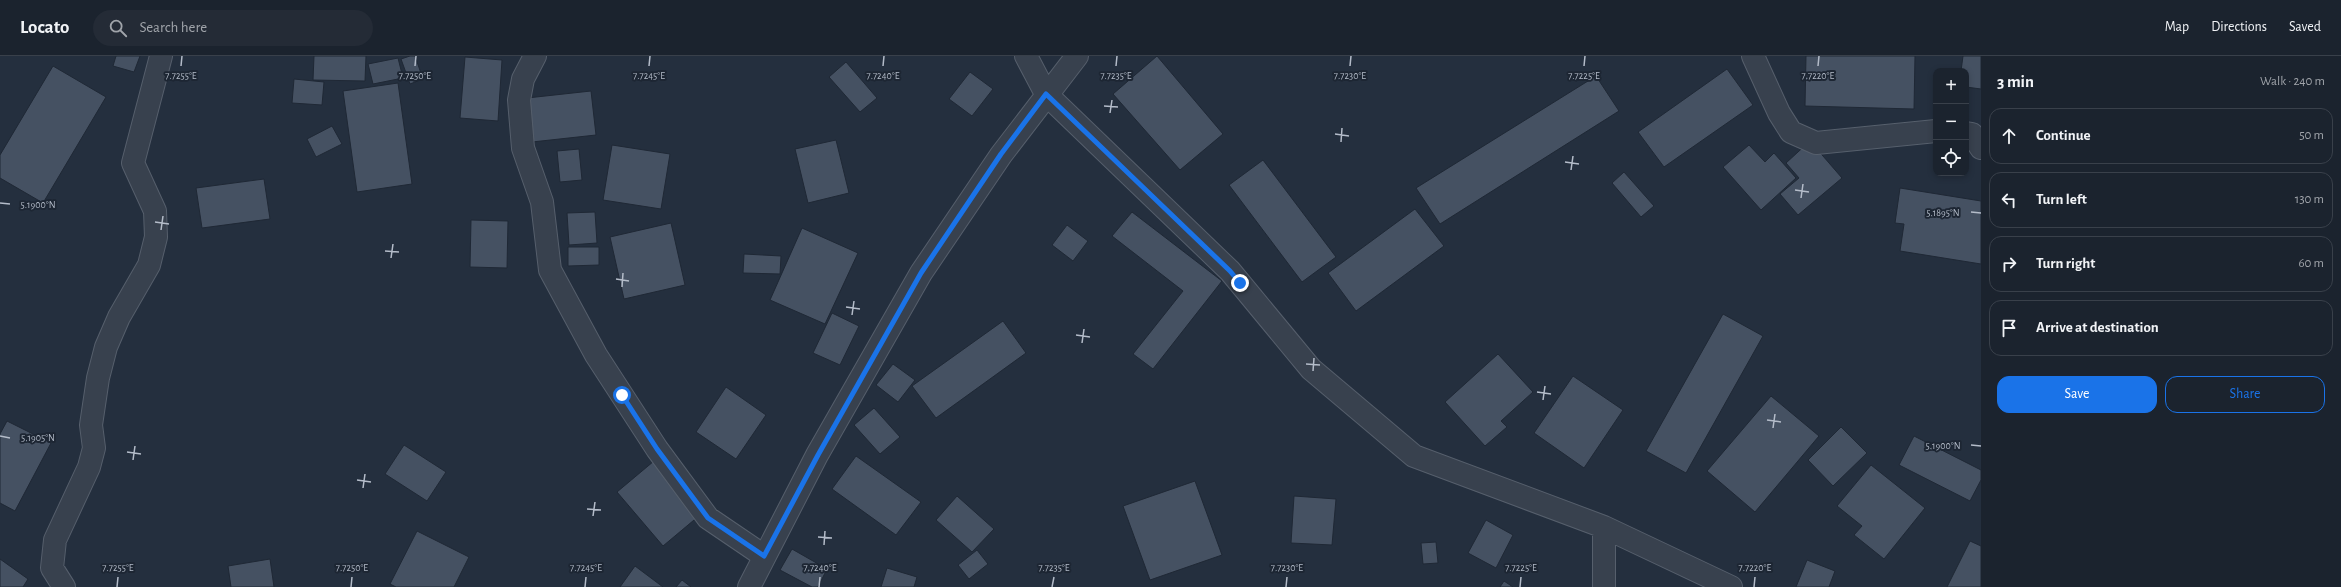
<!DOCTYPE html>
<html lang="en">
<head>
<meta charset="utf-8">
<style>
	body { margin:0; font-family:"Alegreya Sans",sans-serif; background:#242b36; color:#f1f3f6 }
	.controls { position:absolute; right:12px; top:12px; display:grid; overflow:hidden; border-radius:8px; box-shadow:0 2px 6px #0003 }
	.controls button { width:36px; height:36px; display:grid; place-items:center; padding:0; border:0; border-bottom:1px solid #39404a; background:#1b232e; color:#f1f3f6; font:20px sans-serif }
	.stop { position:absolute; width:12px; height:12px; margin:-9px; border:3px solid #1a73e8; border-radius:50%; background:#fff }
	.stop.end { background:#1a73e8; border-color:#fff; box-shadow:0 1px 4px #0008 }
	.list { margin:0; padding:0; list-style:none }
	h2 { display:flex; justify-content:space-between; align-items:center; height:52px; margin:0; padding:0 16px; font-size:17px }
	h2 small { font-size:13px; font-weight:400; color:#a0a4aa }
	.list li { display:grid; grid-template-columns:26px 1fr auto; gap:12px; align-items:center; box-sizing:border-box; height:56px; margin:0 8px 8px; padding:0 8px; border:1px solid #39404a; border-radius:12px }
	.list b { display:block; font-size:15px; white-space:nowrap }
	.list em { font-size:13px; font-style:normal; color:#a0a4aa }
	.actions { display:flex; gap:8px; padding:12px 16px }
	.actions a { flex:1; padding:9px 0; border:1px solid #1a73e8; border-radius:12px; text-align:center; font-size:14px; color:#1a73e8 }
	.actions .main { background:#1a73e8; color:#fff }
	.icon { flex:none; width:22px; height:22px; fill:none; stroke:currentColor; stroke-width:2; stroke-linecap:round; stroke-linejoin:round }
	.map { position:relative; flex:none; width:1981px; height:531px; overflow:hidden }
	header { display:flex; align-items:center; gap:24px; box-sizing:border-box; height:56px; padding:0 20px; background:#1b232e; border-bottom:1px solid #39404a }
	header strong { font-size:19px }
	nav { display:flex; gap:22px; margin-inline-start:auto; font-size:14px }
	.search { width:280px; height:36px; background:#242b36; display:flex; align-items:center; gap:10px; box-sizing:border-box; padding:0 14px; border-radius:22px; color:#a0a4aa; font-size:15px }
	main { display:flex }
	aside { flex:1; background:#1b232e }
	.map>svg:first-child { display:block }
</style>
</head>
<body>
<header>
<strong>Locato</strong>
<div class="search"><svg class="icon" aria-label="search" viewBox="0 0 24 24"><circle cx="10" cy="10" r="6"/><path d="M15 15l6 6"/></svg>Search here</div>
<nav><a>Map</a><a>Directions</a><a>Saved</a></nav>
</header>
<main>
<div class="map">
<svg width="1981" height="531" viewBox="0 0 1981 531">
	<rect width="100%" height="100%" fill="#242f3e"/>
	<path fill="#455162" stroke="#1f2835" d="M116,0h24l-6,16 -21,-6z
		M314,0h52l-1,25 -52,-1z
		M410,0h5l8,23 -13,5 -9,-25z
		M1157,0l66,78 -43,36 -67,-76z
		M1806,0h109l-1,53 -109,-3z
		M1963,0h18v33l-15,-2v-16h-5z
		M465,1l37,3 -4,61 -38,-3z
		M398,2l5,20 -30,6 -5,-20z
		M846,6l31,36 -17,14 -31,-35z
		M53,10l53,31 -63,106 -43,-25v-23z
		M1727,13l26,36 -89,62 -26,-35z
		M970,16l23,17 -21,27 -23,-17z
		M1596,20l23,35 -179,113 -24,-36z
		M294,23l30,3 -2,23 -30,-2z
		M398,27l14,101 -55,8 -14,-101z
		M591,35l5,44 -64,7 -5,-44z
		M332,70l10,18 -26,13 -9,-18z
		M836,84l13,53 -41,10 -13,-54z
		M1810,85l32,37 -44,37 -18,-21 19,-16 -13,-15z
		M612,89l58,9 -9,55 -58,-9z
		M1749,89l16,17 9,-9 22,25 -35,32 -38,-43z
		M579,93l3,31 -22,2 -3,-31z
		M1263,104l73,97 -34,25 -73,-97z
		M1624,116l30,34 -13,11 -29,-34z
		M264,123l6,40 -68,9 -6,-40z
		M1900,132l81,13v63l-81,-13 4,-27 -9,-1z
		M1415,153l29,37 -88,65 -28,-38z
		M595,156l2,31 -28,2 -2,-32z
		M1132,156l90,69 -69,88 -20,-15 50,-63 -71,-55z
		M471,164l37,1 -1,47 -37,-1z
		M671,167l14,62 -61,14 -14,-62z
		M1067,169l21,16 -15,20 -21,-16z
		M802,172l56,25 -33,71 -55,-24z
		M568,191h31v18l-31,1z
		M744,198l37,2 -1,18 -37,-1z
		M832,257l27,13 -19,39 -27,-12z
		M1723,258l40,22 -77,137 -40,-22z
		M1003,265l23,32 -90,65 -24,-32z
		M1498,298l35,38 -32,29 6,6 -22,19 -40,-44z
		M893,308l22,16 -17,22 -22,-17z
		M1573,320l50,34 -39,58 -50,-35z
		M726,331l40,28 -30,44 -40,-27z
		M1771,340l48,40 -64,76 -48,-41z
		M874,352l26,29 -20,17 -26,-29z
		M7,365l44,22 -36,68 -15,-8v-69z
		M1841,371l26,26 -34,33 -25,-26z
		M1914,380l67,34v10l-11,21 -71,-36z
		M404,389l42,27 -19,29 -42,-27z
		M856,400l65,46 -25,33 -64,-46z
		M654,405l46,54 -37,31 -46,-54z
		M1871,409l54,43 -41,51 -30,-24 8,-9 -25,-20z
		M1195,425l27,74 -72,25 -27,-74z
		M957,440l37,33 -22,23 -36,-32z
		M1294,440l42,3 -4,46 -41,-2z
		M1486,464l27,15 -17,33 -28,-15z
		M417,475l52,26 -15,30h-58l-6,-3z
		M1970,485l11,5v41h-34z
		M1436,486l2,21 -15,1 -2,-21z
		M792,493l35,20 -9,18h-6l-32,-17z
		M977,494l11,14 -19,15 -11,-14z
		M0,503l28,20 -5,8h-23z
		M270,503l4,28h-43l-3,-21z
		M1807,504l28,11 -6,16h-33z
		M635,510l28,21h-43z
		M887,512l30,9 -3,10h-33z
		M682,524l9,7h-15z
		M1504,525l9,6h-13z"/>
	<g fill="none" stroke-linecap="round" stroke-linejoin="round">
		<g stroke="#565f6c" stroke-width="24">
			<path id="minor" d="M535,0l-12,23 -4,21 4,48 19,54 8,68 46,85 61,94 51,69 56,38
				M1753,0l26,57 12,19 25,11 120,-12
				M1046,38l184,177 81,98 103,87 190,71 127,60
				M1966,77l6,1 9,14
				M1604,471v60
				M64,531l-12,-19 3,-28 34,-73 5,-19 -3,-23 7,-47 8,-31 13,-30 30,-52 7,-28 -1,-26 -22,-48 28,-107"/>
		</g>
		<g stroke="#565f6c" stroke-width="24">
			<path id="tertiary" d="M1026,0l20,38
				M749,531l68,-132 104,-182 80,-118 76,-99"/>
		</g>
		<use href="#minor" stroke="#38414e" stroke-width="22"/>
		<use href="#tertiary" stroke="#38414e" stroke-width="22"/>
	</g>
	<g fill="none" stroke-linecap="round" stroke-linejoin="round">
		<path stroke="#1a73e8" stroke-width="5" d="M622,339l35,54 51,69 56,38 54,-101 103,-182 80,-119 45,-60 184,177 10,12"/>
	</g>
	<path fill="none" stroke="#b4bcc9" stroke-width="1.5" d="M181,10l1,-10M415,10l1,-10M649,10l1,-10M883,10l1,-10M1116,10l1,-10M1350,10l1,-10M1584,10l1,-10M1818,10l1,-10M1104,50l14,1M1110,57l2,-13M1335,78l14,2M1341,86l1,-14M1565,106l14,2M1571,114l2,-14M1795,134l14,2M1801,142l2,-14M0,147l10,1M1971,156l10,1M155,166l14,2M161,174l2,-14M385,195l14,1M391,202l2,-14M616,223l13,2M622,231l1,-14M846,251l14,2M852,259l2,-14M1076,279l14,2M1082,287l2,-14M1306,308l14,1M1313,315l1,-13M1537,336l14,2M1543,344l2,-14M1767,364l14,2M1773,372l2,-14M0,380l10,2M1971,389l10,1M127,396l14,2M133,404l2,-14M357,424l14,2M363,432l2,-14M587,453l14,1M593,460l2,-14M818,481l14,1M824,489l1,-14M117,531l1,-10M351,531l1,-10M585,531l1,-10M819,531l1,-10M1052,531l2,-10M1286,531l1,-10M1520,531l1,-10M1754,531l1,-10"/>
	<g font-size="10" text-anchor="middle" fill="#b4bcc9" stroke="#1d2633" stroke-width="4" stroke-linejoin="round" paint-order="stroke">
		<text x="181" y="23">7.7255°E</text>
		<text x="415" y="23">7.7250°E</text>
		<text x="649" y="23">7.7245°E</text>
		<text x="883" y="23">7.7240°E</text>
		<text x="1116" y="23">7.7235°E</text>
		<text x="1350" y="23">7.7230°E</text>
		<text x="1584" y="23">7.7225°E</text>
		<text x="1818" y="23">7.7220°E</text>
		<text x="38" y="152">5.1900°N</text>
		<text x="1943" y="160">5.1895°N</text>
		<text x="38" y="385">5.1905°N</text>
		<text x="1943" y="393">5.1900°N</text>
		<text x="118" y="515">7.7255°E</text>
		<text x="352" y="515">7.7250°E</text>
		<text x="586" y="515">7.7245°E</text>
		<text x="820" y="515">7.7240°E</text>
		<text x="1054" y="515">7.7235°E</text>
		<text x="1287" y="515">7.7230°E</text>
		<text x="1521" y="515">7.7225°E</text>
		<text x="1755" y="515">7.7220°E</text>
	</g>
</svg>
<div class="controls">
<button>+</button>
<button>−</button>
<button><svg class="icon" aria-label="locate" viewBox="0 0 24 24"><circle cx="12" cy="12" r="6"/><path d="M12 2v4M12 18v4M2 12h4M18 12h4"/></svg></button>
</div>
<div class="stop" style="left:622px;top:339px"></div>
<div class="stop end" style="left:1240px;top:227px"></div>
</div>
<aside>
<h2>3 min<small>Walk · 240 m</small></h2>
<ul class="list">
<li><svg class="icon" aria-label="ahead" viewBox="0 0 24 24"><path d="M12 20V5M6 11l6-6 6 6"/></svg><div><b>Continue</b></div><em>50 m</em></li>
<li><svg class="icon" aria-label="left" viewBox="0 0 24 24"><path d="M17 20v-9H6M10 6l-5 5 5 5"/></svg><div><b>Turn left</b></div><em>130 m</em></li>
<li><svg class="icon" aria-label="right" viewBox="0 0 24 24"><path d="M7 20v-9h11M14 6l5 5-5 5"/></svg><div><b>Turn right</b></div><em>60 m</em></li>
<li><svg class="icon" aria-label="arrive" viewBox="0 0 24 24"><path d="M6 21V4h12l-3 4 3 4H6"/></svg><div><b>Arrive at destination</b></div></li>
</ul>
<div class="actions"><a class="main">Save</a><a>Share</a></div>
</aside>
</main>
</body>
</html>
